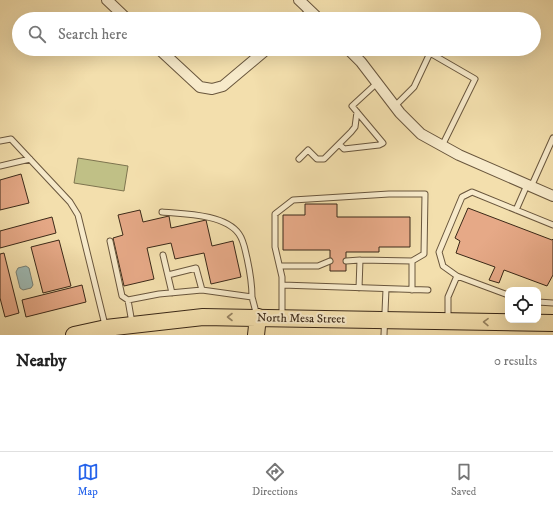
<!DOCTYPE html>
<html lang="en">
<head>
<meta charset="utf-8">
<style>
	body { margin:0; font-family:"IM FELL DW Pica",serif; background:#f6f6f6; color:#222 }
	.controls { position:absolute; right:12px; bottom:12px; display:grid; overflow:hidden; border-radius:8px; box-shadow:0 4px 16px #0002 }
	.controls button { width:36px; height:36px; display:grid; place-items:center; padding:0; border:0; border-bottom:1px solid #e0e0e0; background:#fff; color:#222; font:20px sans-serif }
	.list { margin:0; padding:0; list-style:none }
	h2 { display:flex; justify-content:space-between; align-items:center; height:52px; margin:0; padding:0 16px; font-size:17px }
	h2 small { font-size:13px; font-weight:400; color:#767676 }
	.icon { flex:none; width:22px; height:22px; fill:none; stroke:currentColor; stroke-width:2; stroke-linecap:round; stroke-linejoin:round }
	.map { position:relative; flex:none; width:553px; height:335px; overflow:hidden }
	.search { position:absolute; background:#fff; box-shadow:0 4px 16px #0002; left:12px; right:12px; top:12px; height:44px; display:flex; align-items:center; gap:10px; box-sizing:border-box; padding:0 14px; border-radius:22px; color:#767676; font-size:15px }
	.sheet { height:116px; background:#fff }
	nav { display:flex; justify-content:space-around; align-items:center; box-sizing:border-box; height:56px; border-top:1px solid #e0e0e0; background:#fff; font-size:11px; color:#767676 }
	nav a { display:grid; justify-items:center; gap:2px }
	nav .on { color:#2563eb }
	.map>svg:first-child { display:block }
</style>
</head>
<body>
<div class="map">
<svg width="553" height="335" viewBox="0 0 553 335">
	<rect width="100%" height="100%" fill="#f3dfad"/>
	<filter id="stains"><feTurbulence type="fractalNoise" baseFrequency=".005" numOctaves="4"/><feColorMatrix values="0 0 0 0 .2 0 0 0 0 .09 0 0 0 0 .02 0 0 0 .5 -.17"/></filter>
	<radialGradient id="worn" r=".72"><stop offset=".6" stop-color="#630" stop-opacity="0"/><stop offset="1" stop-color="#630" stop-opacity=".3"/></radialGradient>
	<path fill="#c0c086" stroke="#7e744f" d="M78,158l50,8 -4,25 -50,-8z"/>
	<path fill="#9ebab4" stroke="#768076" d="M26,266l3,2 4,17 -2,3 -8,2 -3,-2 -4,-16 2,-4z"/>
	<path fill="#e6a987" stroke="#3b2918" d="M21,174l8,29 -29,7v-30z
		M305,204h32v13h73v30h-31v5h-33v19h-16v-21h-47v-35h22z
		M468,208l84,32 1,-1v36l-6,11 -43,-16 -5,13 -10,-3 6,-13 -39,-14 4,-12 -5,-3z
		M140,210l3,12 26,-6 2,12 35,-8 6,26 21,-5 8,36 -30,7 -7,-31 -29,6 -4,-16 -24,5 7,31 -30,7 -11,-48 10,-3 -5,-20z
		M52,217l4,16 -56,15v-17z
		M59,240l12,46 -28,7 -12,-46z
		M4,253l15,60 -14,4 -5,-19v-44z
		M82,285l4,17 -60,15 -4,-17z"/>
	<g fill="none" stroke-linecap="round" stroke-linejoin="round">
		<g stroke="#69563d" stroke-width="7">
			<path id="service" d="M395,106l19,-19 16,-34 45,26 -33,67
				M0,141l11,-2 59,63 8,13 27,110
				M339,144l5,5 35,-4 4,-2 -31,-37 25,-23
				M299,159l9,-9 9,9h7l27,-27 4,-5 2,-15
				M0,166l30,-7
				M531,187l22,-49
				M516,210l11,-25
				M162,212c22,2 63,2 77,22 5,7 6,16 8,24 3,14 5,23 5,39
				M110,241l12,55 6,4
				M163,255l9,38
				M346,261l14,-1
				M280,266h38l12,-5
				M168,275l28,-7 6,22
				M282,285l146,5
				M359,288l1,-28 52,1
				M508,295l-51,-19 -14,-10 -4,-14 23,-55 10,-5 81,33
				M538,302l15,1
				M282,317v-40l-7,-30v-33l18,-14 96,-6h36l-1,60 -12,7v29
				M448,320v-23l9,-21
				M132,323l-4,-23 31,-6 43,-4 50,7 5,19
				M384,335l2,-46"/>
		</g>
		<g stroke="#69563d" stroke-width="12">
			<path id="minor" d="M107,0l20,19
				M299,0l20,19
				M303,19l8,-7
				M159,49l41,38 12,2 11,-3 44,-37
				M348,49l13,13 39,51 21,21 38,21 94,41"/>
		</g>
		<g stroke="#3b2918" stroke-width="18">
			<path id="primary" d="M74,335l32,-7 97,-11 350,6
				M256,335l2,-18"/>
		</g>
		<use href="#service" stroke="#f7eaca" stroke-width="5"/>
		<use href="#minor" stroke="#f7eaca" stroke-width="10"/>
		<use href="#primary" stroke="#f3dfad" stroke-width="16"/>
	</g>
	<defs><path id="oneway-chevron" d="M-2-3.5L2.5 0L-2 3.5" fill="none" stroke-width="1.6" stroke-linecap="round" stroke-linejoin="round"/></defs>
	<g stroke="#978462">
		<use href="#oneway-chevron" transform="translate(230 317) rotate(180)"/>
		<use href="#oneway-chevron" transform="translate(486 322) rotate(-179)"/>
	</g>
	<g text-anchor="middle" stroke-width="4" stroke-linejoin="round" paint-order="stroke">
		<g font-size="12" fill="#3b2918" stroke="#f7eaca">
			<text transform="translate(301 318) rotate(1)" y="4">North Mesa Street</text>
		</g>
	</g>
	<rect width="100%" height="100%" filter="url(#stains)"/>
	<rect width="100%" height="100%" fill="url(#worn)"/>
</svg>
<div class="controls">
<button><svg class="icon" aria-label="locate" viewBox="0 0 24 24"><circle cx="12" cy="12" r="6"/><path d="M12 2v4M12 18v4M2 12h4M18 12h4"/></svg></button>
</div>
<div class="search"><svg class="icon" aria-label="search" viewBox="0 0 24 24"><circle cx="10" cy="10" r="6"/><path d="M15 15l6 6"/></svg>Search here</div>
</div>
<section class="sheet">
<h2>Nearby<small>0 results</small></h2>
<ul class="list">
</ul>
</section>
<nav>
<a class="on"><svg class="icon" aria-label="map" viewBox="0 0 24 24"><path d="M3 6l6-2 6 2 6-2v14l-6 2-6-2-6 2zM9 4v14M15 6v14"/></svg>Map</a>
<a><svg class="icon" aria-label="directions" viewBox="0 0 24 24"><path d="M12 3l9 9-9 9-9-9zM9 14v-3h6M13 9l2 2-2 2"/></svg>Directions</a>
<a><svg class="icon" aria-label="saved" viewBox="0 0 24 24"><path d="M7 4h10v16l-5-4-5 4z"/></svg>Saved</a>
</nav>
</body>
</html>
